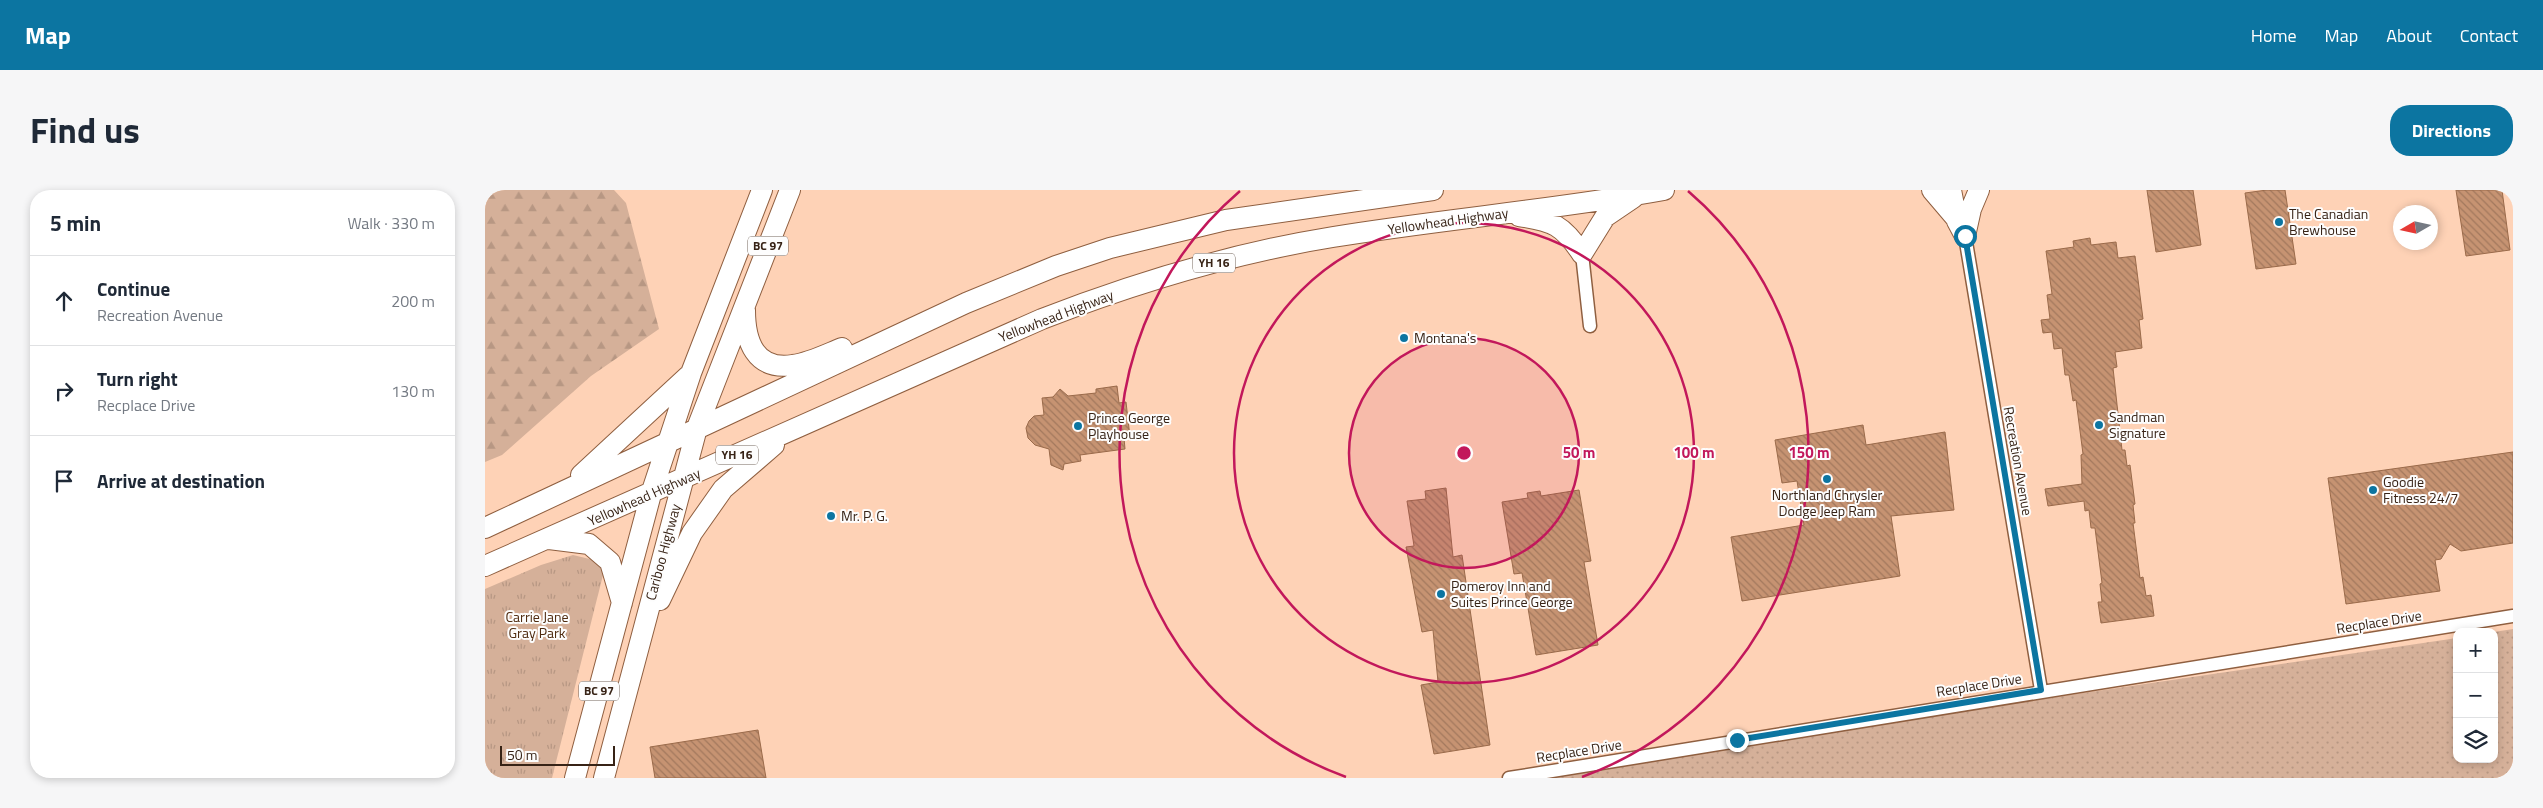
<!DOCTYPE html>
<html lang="en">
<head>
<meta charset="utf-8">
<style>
	body { margin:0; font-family:"Titillium Web",sans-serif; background:#f6f6f7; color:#1f2937 }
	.controls { position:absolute; right:15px; bottom:15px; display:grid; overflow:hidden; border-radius:10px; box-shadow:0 2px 8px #0003 }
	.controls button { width:45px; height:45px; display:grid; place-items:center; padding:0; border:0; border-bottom:1px solid #e0e1e3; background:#fff; color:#1f2937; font:25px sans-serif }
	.compass { position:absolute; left:1908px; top:15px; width:45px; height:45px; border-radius:50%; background:#fff; box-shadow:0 2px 8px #0003; rotate:261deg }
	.scale { position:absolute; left:15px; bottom:12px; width:115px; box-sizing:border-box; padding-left:5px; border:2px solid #372316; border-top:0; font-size:14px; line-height:18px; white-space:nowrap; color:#372316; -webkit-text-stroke:4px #fdfdfd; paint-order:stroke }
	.stop { position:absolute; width:15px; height:15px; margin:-11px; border:4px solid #0c75a1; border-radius:50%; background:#fff }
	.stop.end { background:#0c75a1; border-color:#fff; box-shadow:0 1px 5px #0008 }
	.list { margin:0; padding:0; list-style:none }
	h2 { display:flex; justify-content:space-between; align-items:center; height:65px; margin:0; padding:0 20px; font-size:21px }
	h2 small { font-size:16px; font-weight:400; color:#747a83 }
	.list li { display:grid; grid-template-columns:32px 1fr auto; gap:15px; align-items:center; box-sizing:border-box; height:90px; padding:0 20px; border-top:1px solid #e0e1e3 }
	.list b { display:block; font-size:19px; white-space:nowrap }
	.list p { margin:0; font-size:16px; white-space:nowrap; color:#747a83 }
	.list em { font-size:16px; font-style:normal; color:#747a83 }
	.icon { flex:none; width:28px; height:28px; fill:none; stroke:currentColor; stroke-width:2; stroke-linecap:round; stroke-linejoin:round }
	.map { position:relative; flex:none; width:2028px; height:588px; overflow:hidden; border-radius:20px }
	header { display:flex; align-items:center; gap:30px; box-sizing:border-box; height:70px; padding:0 25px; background:#0c75a1; color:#fff }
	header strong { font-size:24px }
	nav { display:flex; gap:28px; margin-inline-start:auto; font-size:18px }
	.intro { display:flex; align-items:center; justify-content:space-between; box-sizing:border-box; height:120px; padding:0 30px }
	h1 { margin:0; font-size:35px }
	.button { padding:12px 22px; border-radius:20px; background:#0c75a1; color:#fff; font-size:18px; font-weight:700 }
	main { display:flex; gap:30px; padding:0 30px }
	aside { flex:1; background:#fff; border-radius:20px; box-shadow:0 2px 8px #0003 }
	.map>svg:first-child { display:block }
</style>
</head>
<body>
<header>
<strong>Map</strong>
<nav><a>Home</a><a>Map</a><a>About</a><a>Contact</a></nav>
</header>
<div class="intro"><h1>Find us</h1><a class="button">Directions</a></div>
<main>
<aside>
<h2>5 min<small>Walk · 330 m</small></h2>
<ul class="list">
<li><svg class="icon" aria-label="ahead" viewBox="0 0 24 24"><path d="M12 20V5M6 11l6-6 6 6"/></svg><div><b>Continue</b><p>Recreation Avenue</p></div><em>200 m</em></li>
<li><svg class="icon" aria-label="right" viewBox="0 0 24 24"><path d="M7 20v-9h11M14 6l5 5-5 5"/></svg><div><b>Turn right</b><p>Recplace Drive</p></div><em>130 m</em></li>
<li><svg class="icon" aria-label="arrive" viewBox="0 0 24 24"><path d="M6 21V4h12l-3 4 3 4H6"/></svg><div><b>Arrive at destination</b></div></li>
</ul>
</aside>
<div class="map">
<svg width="2028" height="588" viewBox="0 0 2028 588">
	<defs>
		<pattern id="grass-dots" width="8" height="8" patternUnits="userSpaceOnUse" patternTransform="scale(1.25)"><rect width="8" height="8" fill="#d5b099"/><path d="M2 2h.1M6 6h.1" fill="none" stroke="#b79783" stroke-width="1.8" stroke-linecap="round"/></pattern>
		<pattern id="forest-firs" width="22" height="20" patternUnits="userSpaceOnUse" patternTransform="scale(1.25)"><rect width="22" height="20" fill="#d5b099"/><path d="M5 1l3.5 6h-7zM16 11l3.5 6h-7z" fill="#b79783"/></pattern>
		<pattern id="park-tufts" width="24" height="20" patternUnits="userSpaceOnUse" patternTransform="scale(1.25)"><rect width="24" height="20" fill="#d5b099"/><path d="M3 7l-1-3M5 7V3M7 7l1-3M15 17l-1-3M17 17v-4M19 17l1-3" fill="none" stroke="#b79783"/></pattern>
		<pattern id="building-back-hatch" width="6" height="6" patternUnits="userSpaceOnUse" patternTransform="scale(1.25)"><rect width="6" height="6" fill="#c69372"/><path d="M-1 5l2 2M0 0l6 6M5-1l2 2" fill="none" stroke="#a2785d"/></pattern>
	</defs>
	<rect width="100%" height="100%" fill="#fed2b6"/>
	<path fill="url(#grass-dots)" d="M2028,439v149h-1007l951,-140v121h37v-127z"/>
	<path fill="url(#forest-firs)" d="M0,0h129l12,13 33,126 -68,47 -89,79 -17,7z"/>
	<path fill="url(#park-tufts)" d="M88,365l21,5 10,11 -52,207h-67v-189l56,-24z"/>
	<path fill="url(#building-back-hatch)" stroke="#9a6a4a" d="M1662,0h46l8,55 -45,7z
		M1782,0h18l11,74 -40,5 -11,-76z
		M1971,0h46l8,60 -44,6z
		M1605,48l1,7 25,-3 2,16 17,-2 8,63 -4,1 3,28 -27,4 2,15 -4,1 9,82h3l2,16 3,-1 5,39 -2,1 2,18h-2l7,55 3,-1 3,19 5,-1 3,21 -53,7 -3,-21h4l-2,-18 2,-1 -7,-55h-4l-2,-18 -4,1 -1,-10 -36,5 -3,-17 37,-5 -1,-29 2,-1 -7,-54 -3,1 -4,-26h-4l-3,-27 -8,1 -2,-17 -9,1 -2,-13 9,-1 -3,-24 5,-1 -6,-43 28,-4 -1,-6z
		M632,196l2,17 7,-1 4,35 -6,1 1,11 -45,6 1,6 -17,3 -1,6 -12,-5 -2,-16 -14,-4 -7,-7 -2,-10 3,-7 5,-5 10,-1 -2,-17 11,-1 7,-8 8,7 28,-3v-4z
		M1378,235l3,20 79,-13 9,78 -63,6 9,60 -158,25 -11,-64 73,-12 -7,-44 -15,2 -7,-43z
		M2028,262v91l-52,8 -11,-7 -9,15 -6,1 5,31 -94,13 -18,-126z
		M961,298l7,69 9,-2 28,190 -56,9 -13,-69 17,-3 -5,-52 -11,2 -16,-85 8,-1 -7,-45 19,-2 -1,-8z
		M1094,300l12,71 -7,1 14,83 -62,10 -14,-82 -8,1 -12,-72 26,-4 -1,-5 13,-2 1,5z
		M273,540l8,48h-111l-5,-31z"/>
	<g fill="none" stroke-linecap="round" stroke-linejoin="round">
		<g stroke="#8f5f40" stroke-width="15">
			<path id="minor" d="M1480,46l76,454
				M1097,64l8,72
				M1024,588l1004,-162"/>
		</g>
		<g stroke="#8f5f40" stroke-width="22">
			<path id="trunk" d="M1447,0l23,27
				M1466,0l6,31 8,15
				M1034,26c34,5 44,9 63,38
				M1480,46l6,-27 8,-19
				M1097,64l23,-37 28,-19
				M260,120c0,31 10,61 48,55 16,-2 34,-11 49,-17
				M96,285l107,-99
				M0,338l481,-225 90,-37 54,-18 116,-28 207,-30
				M64,349l40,5 21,18 12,41
				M0,376l557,-247c93,-36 192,-66 291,-82 110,-18 221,-27 331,-47
				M175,410l32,-67 31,-44 51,-44
				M90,588l76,-284 40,-121 71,-183
				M119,588l93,-350 93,-238"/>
		</g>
		<use href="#minor" stroke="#fff" stroke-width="12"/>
		<use href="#trunk" stroke="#fff" stroke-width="20"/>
	</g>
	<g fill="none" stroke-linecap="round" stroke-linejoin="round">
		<path stroke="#0c75a1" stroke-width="6" d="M1252,550l304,-50 -76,-454"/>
	</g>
	<circle cx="979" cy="263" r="115" fill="#c2185b" fill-opacity=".12"/>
	<g fill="none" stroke="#c2185b" stroke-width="2.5">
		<circle cx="979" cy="263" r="115"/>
		<circle cx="979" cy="263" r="230"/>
		<path d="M861 587A345 345 0 0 1 755 1M1203 1A345 345 0 0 1 1097 587"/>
	</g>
	<g fill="#0c75a1" stroke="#fdfdfd" stroke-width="2">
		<circle cx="1794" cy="32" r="5"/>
		<circle cx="919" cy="148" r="5"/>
		<circle cx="1614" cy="235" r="5"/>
		<circle cx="593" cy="236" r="5"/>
		<circle cx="1342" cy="289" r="5"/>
		<circle cx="1888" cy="300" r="5"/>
		<circle cx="346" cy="326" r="5"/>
		<circle cx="956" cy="404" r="5"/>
	</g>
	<g text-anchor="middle" stroke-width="4" stroke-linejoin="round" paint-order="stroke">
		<g fill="#fdfdfd" stroke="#72645b" stroke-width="1">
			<rect x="263" y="46.5" width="40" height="19" rx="4"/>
			<rect x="708" y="63.5" width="42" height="19" rx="4"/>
			<rect x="231" y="255.5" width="42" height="19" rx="4"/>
			<rect x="94" y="491.5" width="40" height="19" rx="4"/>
		</g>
		<g font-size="12" font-weight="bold" fill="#372316">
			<text x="283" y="60">BC 97</text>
			<text x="729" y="77">YH 16</text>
			<text x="252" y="269">YH 16</text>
			<text x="114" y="505">BC 97</text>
		</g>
		<g font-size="14" fill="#372316" stroke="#fdfdfd" text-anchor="start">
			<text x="1804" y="29">The Canadian<tspan x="1804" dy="16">Brewhouse</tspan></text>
			<text x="929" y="153">Montana's</text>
			<text x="1624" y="232">Sandman<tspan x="1624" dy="16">Signature</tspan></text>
			<text x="603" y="233">Prince George<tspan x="603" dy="16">Playhouse</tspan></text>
			<text x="1898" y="297">Goodie<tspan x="1898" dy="16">Fitness 24/7</tspan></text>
			<text x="1342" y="310" text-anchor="middle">Northland Chrysler<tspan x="1342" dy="16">Dodge Jeep Ram</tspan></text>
			<text x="356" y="331">Mr. P. G.</text>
			<text x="966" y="401">Pomeroy Inn and<tspan x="966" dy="16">Suites Prince George</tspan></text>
		</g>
		<g font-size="14" fill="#372316" stroke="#fdfdfd">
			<text transform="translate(963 31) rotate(-8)" y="5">Yellowhead Highway</text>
			<text transform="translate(571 126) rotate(-21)" y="5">Yellowhead Highway</text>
			<text transform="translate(1533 271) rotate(80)" y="5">Recreation Avenue</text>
			<text transform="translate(159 307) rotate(-24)" y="5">Yellowhead Highway</text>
			<text transform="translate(178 362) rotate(-75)" y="5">Cariboo Highway</text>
			<text transform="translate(1894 432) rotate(-9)" y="5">Recplace Drive</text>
			<text transform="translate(1494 495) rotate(-9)" y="5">Recplace Drive</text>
			<text transform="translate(1094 561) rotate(-9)" y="5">Recplace Drive</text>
		</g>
		<g font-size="14" fill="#4f2b10" stroke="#fdfdfd">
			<text x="52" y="432">Carrie Jane<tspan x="52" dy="16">Gray Park</tspan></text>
		</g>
	</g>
	<circle cx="979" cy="263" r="8" fill="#c2185b" stroke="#fdfdfd" stroke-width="2.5"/>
	<g font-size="15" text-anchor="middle" font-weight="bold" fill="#c2185b" stroke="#fdfdfd" stroke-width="4" stroke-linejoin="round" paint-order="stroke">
		<text x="1094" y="268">50 m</text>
		<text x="1209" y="268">100 m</text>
		<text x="1324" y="268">150 m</text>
	</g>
</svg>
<div class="controls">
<button>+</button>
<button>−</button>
<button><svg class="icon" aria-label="layers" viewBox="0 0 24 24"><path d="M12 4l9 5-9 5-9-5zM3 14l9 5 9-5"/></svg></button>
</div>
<svg class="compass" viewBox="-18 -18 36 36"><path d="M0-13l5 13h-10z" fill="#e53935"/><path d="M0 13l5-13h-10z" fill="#747a83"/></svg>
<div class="scale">50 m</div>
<div class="stop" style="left:1480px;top:46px"></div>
<div class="stop end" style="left:1252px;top:550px"></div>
</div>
</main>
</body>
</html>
